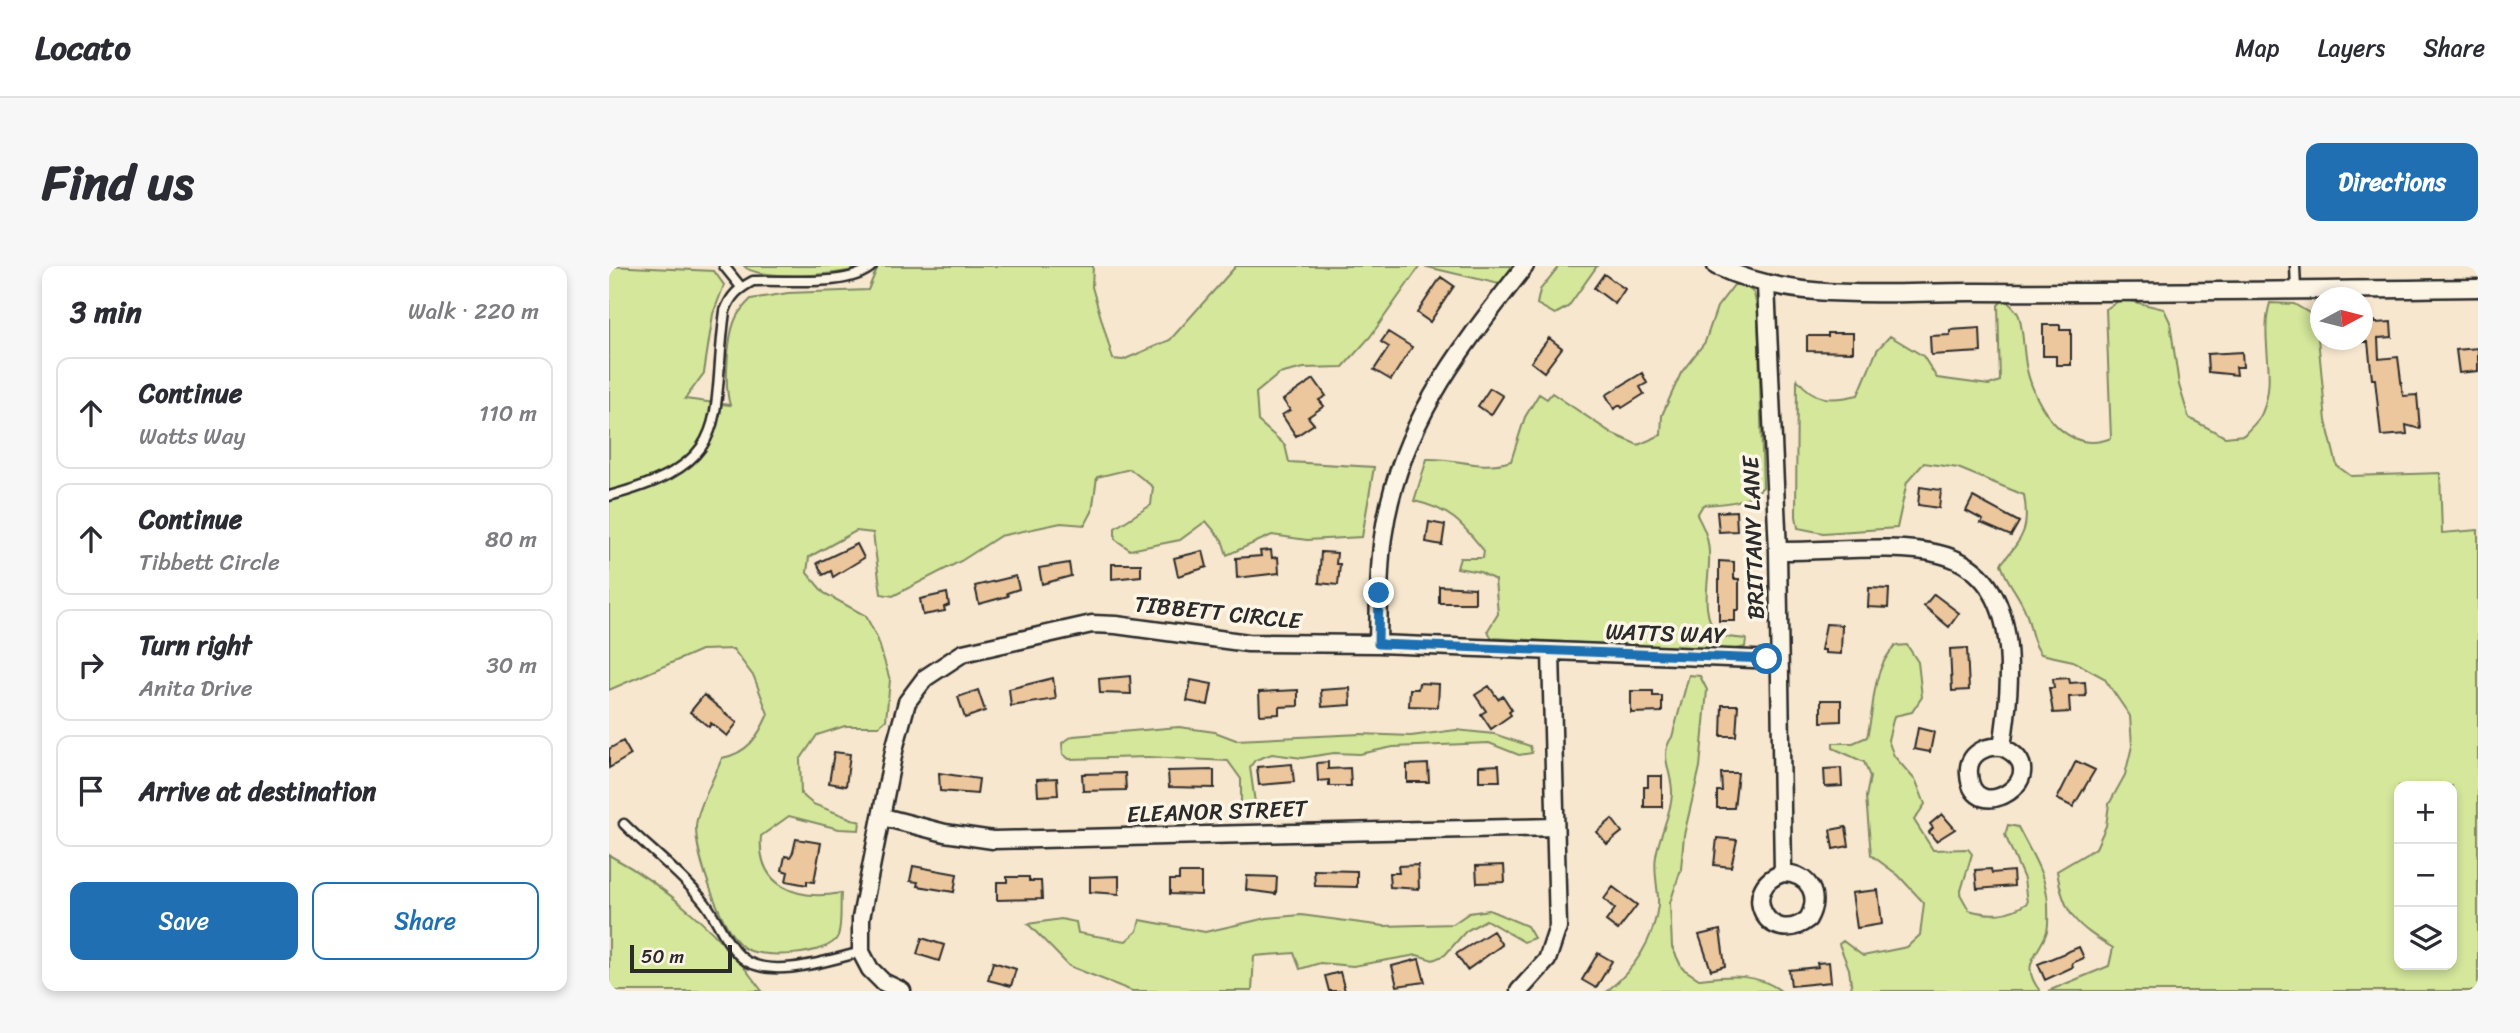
<!DOCTYPE html>
<html lang="en">
<head>
<meta charset="utf-8">
<style>
	body { margin:0; font-family:Sriracha,sans-serif; background:#f7f7f7; color:#2b2b33 }
	.controls { position:absolute; right:21px; bottom:21px; display:grid; overflow:hidden; border-radius:14px; box-shadow:0 4px 10px #0003 }
	.controls button { width:63px; height:63px; display:grid; place-items:center; padding:0; border:0; border-bottom:2px solid #e1e1e2; background:#fff; color:#2b2b33; font:35px sans-serif }
	.compass { position:absolute; left:1701px; top:21px; width:63px; height:63px; border-radius:50%; background:#fff; box-shadow:0 4px 10px #0003; rotate:83deg }
	.scale { position:absolute; left:21px; bottom:18px; width:102px; box-sizing:border-box; padding-left:7px; border:4px solid #2b2b2b; border-top:0; font-size:19px; line-height:24px; white-space:nowrap; color:#2b2b2b; -webkit-text-stroke:5px #fcf5e5; paint-order:stroke }
	.stop { position:absolute; width:21px; height:21px; margin:-16px; border:5px solid #1f6fb2; border-radius:50%; background:#fff }
	.stop.end { background:#1f6fb2; border-color:#fff; box-shadow:0 2px 7px #0008 }
	.list { margin:0; padding:0; list-style:none }
	h2 { display:flex; justify-content:space-between; align-items:center; height:91px; margin:0; padding:0 28px; font-size:30px }
	h2 small { font-size:23px; font-weight:400; color:#7c7c81 }
	.list li { display:grid; grid-template-columns:46px 1fr auto; gap:21px; align-items:center; box-sizing:border-box; height:112px; margin:0 14px 14px; padding:0 14px; border:2px solid #e1e1e2; border-radius:14px }
	.list b { display:block; font-size:26px; white-space:nowrap }
	.list p { margin:0; font-size:23px; white-space:nowrap; color:#7c7c81 }
	.list em { font-size:23px; font-style:normal; color:#7c7c81 }
	.actions { display:flex; gap:14px; padding:21px 28px }
	.actions a { flex:1; padding:16px 0; border:2px solid #1f6fb2; border-radius:14px; text-align:center; font-size:24px; color:#1f6fb2 }
	.actions .main { background:#1f6fb2; color:#fff }
	.icon { flex:none; width:38px; height:38px; fill:none; stroke:currentColor; stroke-width:2; stroke-linecap:round; stroke-linejoin:round }
	.map { position:relative; flex:none; width:1869px; height:725px; overflow:hidden; border-radius:14px }
	header { display:flex; align-items:center; gap:42px; box-sizing:border-box; height:98px; padding:0 35px; background:#fff; border-bottom:2px solid #e1e1e2 }
	header strong { font-size:33px }
	nav { display:flex; gap:38px; margin-inline-start:auto; font-size:24px }
	.intro { display:flex; align-items:center; justify-content:space-between; box-sizing:border-box; height:168px; padding:0 42px }
	h1 { margin:0; font-size:49px }
	.button { padding:18px 32px; border-radius:14px; background:#1f6fb2; color:#fff; font-size:24px; font-weight:700 }
	main { display:flex; gap:42px; padding:0 42px }
	aside { flex:1; background:#fff; border-radius:14px; box-shadow:0 4px 10px #0003 }
	.map>svg:first-child { display:block }
</style>
</head>
<body>
<header>
<strong>Locato</strong>
<nav><a>Map</a><a>Layers</a><a>Share</a></nav>
</header>
<div class="intro"><h1>Find us</h1><a class="button">Directions</a></div>
<main>
<aside>
<h2>3 min<small>Walk · 220 m</small></h2>
<ul class="list">
<li><svg class="icon" aria-label="ahead" viewBox="0 0 24 24"><path d="M12 20V5M6 11l6-6 6 6"/></svg><div><b>Continue</b><p>Watts Way</p></div><em>110 m</em></li>
<li><svg class="icon" aria-label="ahead" viewBox="0 0 24 24"><path d="M12 20V5M6 11l6-6 6 6"/></svg><div><b>Continue</b><p>Tibbett Circle</p></div><em>80 m</em></li>
<li><svg class="icon" aria-label="right" viewBox="0 0 24 24"><path d="M7 20v-9h11M14 6l5 5-5 5"/></svg><div><b>Turn right</b><p>Anita Drive</p></div><em>30 m</em></li>
<li><svg class="icon" aria-label="arrive" viewBox="0 0 24 24"><path d="M6 21V4h12l-3 4 3 4H6"/></svg><div><b>Arrive at destination</b></div></li>
</ul>
<div class="actions"><a class="main">Save</a><a>Share</a></div>
</aside>
<div class="map">
<svg width="1869" height="725" viewBox="0 0 1869 725">
	<rect width="100%" height="100%" fill="#f7e7cf"/>
	<filter id="ink" filterUnits="userSpaceOnUse"><feTurbulence type="fractalNoise" baseFrequency=".0143" numOctaves="2"/><feDisplacementMap in="SourceGraphic" scale="14" xChannelSelector="R" yChannelSelector="G"/><feConvolveMatrix kernelMatrix="1 2 1 2 8 2 1 2 1" color-interpolation-filters="sRGB"/></filter>
	<g filter="url(#ink)">
		<path fill="#d4e79b" stroke="#808963" stroke-width="2" fill-rule="evenodd" d="M0,0l105,5 10,14 -11,29 -9,59 -19,26 45,6c-6,-18 -3,-71 7,-89 3,-6 9,-12 14,-17l37,-6 80,-3 10,-24h215l-1,21 21,72 10,1 47,-20 66,-74h184l-50,71 -27,30 -39,1 -25,6 -23,19 2,28 27,24 4,17 85,5 -12,70 -55,3 -35,-5 -45,20 -5,-15 -16,-19 -26,19 -50,10 -15,-11v-11l36,-23 2,-18 -23,-18 -33,8 -5,35 -7,13 -24,-2 -61,13 -39,25 -68,35 -12,-2 -8,-61 -17,-2 -47,26 -2,16 17,20 42,23 12,24 12,40 -4,40 -7,6h-34l-28,9 -17,25 1,34 12,10 47,18 -1,8 -20,-1 -50,-13 -28,20c-4,51 36,65 80,57 -1,13 1,31 -3,43 -8,20 -80,24 -95,11 -22,-18 -47,-91 -47,-119 -1,-15 20,-54 26,-70 26,-5 36,-21 46,-44l-14,-37 -21,-28 -32,1 -92,40z
			M135,0h120c-16,10 -109,15 -120,0z
			M814,0h90l-14,18z
			M950,0h38l-29,41 -13,7 -18,-10 3,-14z
			M1125,19h10l10,8 4,19 5,175c-16,16 -38,17 -60,18l-6,10c3,6 7,13 9,20 11,34 -12,69 12,101l28,3 -1,8 -17,4 -237,-13 -3,-8 10,-16 -3,-34 -15,-8 -23,-4 3,-10h23l1,-7c-22,-28 -34,-42 -70,-50l13,-42c33,-1 51,12 84,2l14,-44 14,-23 8,5 5,-6 61,41 25,11 23,-10 1,-20 19,-42 24,-31 12,-35z
			M1396,33c5,6 12,11 14,17 5,17 4,37 8,54 9,38 40,86 84,68l-5,-129 16,-10 42,10 6,13 9,63 10,33 36,19 19,-2c6,-7 15,-14 18,-22 16,-36 -3,-74 8,-110l24,1 22,13 10,104 11,45 14,10 89,-3 2,60 36,-3v461h-430l61,-25 4,-18c-37,-23 -49,-32 -56,-77l39,-23 10,-22 3,-22 16,-29 7,-29 -2,-30 -26,-38 -31,-17 -32,-7c-12,-17 -9,-29 -17,-46 -7,-16 -18,-27 -23,-44 22,-27 29,-34 23,-69l-66,-27 -34,-5 -17,19 -10,46 -74,5 -25,-5 -2,-12 1,-137c18,23 35,22 61,16l19,-45 13,-14 33,20 14,22 52,7 11,-4 -2,-76zM1790,520h53v179h-53z
			M1298,379l11,17 4,35 -10,15 -18,4 -6,24 6,16 22,25 9,23 -11,16 19,30 35,-1 4,5 -12,40 9,16c21,6 39,6 58,-7l-3,-24 -19,-44 3,-10 10,2c12,24 29,49 30,77 0,8 1,20 -1,27 -7,24 -29,31 -7,60h-188l-3,-22 -10,-25 4,-3 20,15 44,-9 13,-12 4,-32 -26,-28 -27,-20 -5,-58 4,-20 -6,-15 -31,-14v-5h20l14,-6c9,-34 3,-64 28,-91z
			M1080,409l11,1 7,14 -7,77 -16,68 -3,34 -11,34 2,44 10,21 17,11c28,-3 57,-7 82,12h-174c27,-21 47,-51 51,-86 1,-16 -5,-32 -2,-49 3,-21 15,-41 16,-62 1,-21 -14,-38 0,-57z
			M570,461l36,5 21,8 125,-6 50,2 45,-6 38,4 36,12 2,7 -13,2 -30,-12 -96,4 -33,7 -26,-1 -32,5 -30,-4 -17,6 -5,7 5,36 -3,13h-11v-37l-13,-18 -80,-4 -79,2 -6,-5 -1,-11 11,-7z
			M0,589c59,32 114,81 153,136h-153z
			M880,644l38,16 7,12 -10,4 -38,-22 -20,11 -21,24 -12,5 -16,-5 -64,11 -33,-3 -20,6 -6,-16 -40,3 -2,35h-120l-63,-25 -41,-42 33,-5 15,3 2,11 48,8 11,-10 3,-11 65,12 62,-14 34,-3 83,11 69,-2 16,-11z"/>
		<path fill="#ecc69c" stroke="#2b2b2b" stroke-width="2" d="M995,8l21,15 -10,15 -21,-16z
			M832,11l13,9 -24,36 -13,-9z
			M1766,55v2l16,-1 1,15 -14,1 1,21 19,-2 5,39 14,-1 3,34 -14,-4 1,9 -26,2 -6,-57h-3l-4,-37h-5v-20z
			M1434,59h17v5h11v35h-15v-9h-13z
			M1371,62l1,24 -50,3 -1,-19 20,-1v-5z
			M779,66l24,15 -21,33 -17,-10 15,-23 -8,-5z
			M1219,67h25v19l-46,-1v-15h21z
			M940,72l13,10 -18,24 -13,-10z
			M1869,82v23l-19,2 -3,-23z
			M1633,86l1,15h-7l1,8 -29,-3 -1,-18z
			M1033,107l5,10 -7,4 4,7 -22,14 -2,-3 -6,4 -8,-14z
			M705,113l12,17 -7,4 5,6 -16,11 6,7 -18,12 -14,-21 8,-5 -7,-10z
			M881,122l13,8 -12,19 -13,-9z
			M1311,221l21,3 -2,18 -21,-3z
			M1364,231l46,25 -8,14 -30,-13 2,-3 -17,-9z
			M1127,245l1,20 -18,1 -2,-20z
			M820,256l16,3 -3,20 -16,-3z
			M248,278l7,14 -31,19 -2,-6 -8,4 -6,-12z
			M662,284l1,8 6,-1 1,16 -42,5 -1,-20 25,-2 -1,-5z
			M594,285l4,16 -29,9 -4,-18z
			M712,286l16,1 -1,11h4l-2,21 -19,-2z
			M1110,295l15,1v17h5v31h-4v11h-16z
			M460,297l2,13 -29,8 -3,-16z
			M503,298h29v12l-29,3z
			M407,310l3,13 -12,4 1,3 -29,8 -4,-18z
			M830,320l36,2v15h-36z
			M1260,322l20,1 -1,19 -20,-1z
			M338,327l2,12 -5,2 1,4 -22,4 -3,-16z
			M1325,328l25,19 -10,14 -25,-21z
			M1217,358l16,1 -1,29 -16,-1v-3h-4z
			M1358,382l2,42 -17,1 -2,-42z
			M521,410l1,18 -31,-1 -1,-14z
			M444,412l3,21 -45,7 -2,-17z
			M1460,412l1,5 15,-1 1,14 -17,1 1,15 -17,1 -4,-25h5l-1,-9z
			M582,414l21,4 -4,21 -21,-4z
			M810,417l20,1 -1,23 -29,-1 1,-17h8z
			M880,420l9,13 5,-3 9,14 -3,2 2,3 -20,14 -10,-15 5,-3 -11,-16z
			M741,422l1,17 -29,2 -1,-17z
			M369,424l7,21 -20,7 -7,-21z
			M689,424v16l-19,1v7l-19,1 -1,-23z
			M1022,425h22v5h9v16l-31,1z
			M95,429l33,28 -10,13 -16,-13 -2,4 -19,-15z
			M1212,434h20v21l-20,1z
			M1113,439h16l-2,31h-15z
			M1309,462l16,4 -4,20 -16,-3z
			M14,475l8,14 -22,13v-19z
			M225,486l16,2 -4,32 -17,-3z
			M1467,495l19,9 -22,37 -16,-8z
			M719,496v7l22,-1 1,18h-22v-6l-11,1 -1,-18z
			M683,498l2,18 -35,3 -2,-18z
			M819,498l1,18h-22v-17z
			M890,499l1,16h-21v-15z
			M1232,502l1,18 -17,1 -1,-18z
			M605,504v18l-45,-1 -1,-16z
			M330,507l40,6 -2,15 -37,-3z
			M516,507l1,17 -43,1 -1,-17z
			M1112,507h17l-4,35h-17v-17h5z
			M1039,510h14v31h-18v-20h4z
			M448,512l1,17 -20,1 -1,-17z
			M1333,548l13,15 -19,12 -7,-9 4,-4 -3,-4z
			M1003,553l10,13 -15,12 -10,-12z
			M1237,561l3,19 -16,3 -3,-19z
			M1108,572l20,2 -6,27 -17,-2z
			M187,573l25,4 -7,39 -7,-1v4l-21,-4 2,-9 -6,-2 3,-14 5,1 3,-5z
			M809,599l1,24 -29,-2 -1,-14h10l-1,-7z
			M895,599l1,17 -28,1 -1,-17z
			M304,600l44,8 -3,18 -37,-6 1,-4 -8,-1z
			M1382,603l1,4 21,-2 1,15 -37,3 -2,-19z
			M705,604l43,1v16l-42,-1z
			M570,607h22v22l-31,-1v-14h9z
			M510,610v18l-29,-2v-15z
			M638,610l30,1 -1,17 -30,-4z
			M398,611h22v4h12l1,18 -45,1v-18h10z
			M1004,621l24,18 -19,25 -12,-9 9,-12 -11,-10z
			M1269,624l4,34 -25,4 -5,-35z
			M1111,664l5,36 -14,4 -12,-35z
			M884,665l9,14 -35,25 -11,-16z
			M313,672l22,7 -5,16 -22,-7z
			M1470,681l5,11 -12,5 1,4 -28,13 -7,-16z
			M989,687l14,8 -16,27 -14,-8z
			M810,693l6,23 -28,4 -5,-20z
			M384,696l23,7 -5,17 -23,-6z
			M1220,696l2,20 -40,4 -2,-16 29,-3 -1,-4z
			M731,706l5,19h-16l-4,-15z"/>
		<g fill="none" stroke-linecap="round" stroke-linejoin="round">
			<g stroke="#2b2b2b" stroke-width="13">
				<path id="lane" d="M115,0l17,21
					M1686,0l1,24
					M0,230c128,-34 101,-75 116,-185 6,-16 13,-22 28,-30 33,-2 95,7 119,-15
					M15,558c26,26 58,50 81,79 13,17 20,40 36,54 26,24 89,3 120,-5"/>
			</g>
			<g stroke="#2b2b2b" stroke-width="21">
				<path id="street" d="M1107,0c80,38 175,25 262,26 167,1 333,-2 500,-4
					M1157,19l12,266 5,322c-46,15 -14,77 25,46 13,-23 2,-45 -25,-46
					M1169,285c46,1 119,-8 161,3 85,20 73,127 63,193 -17,-2 -35,7 -33,27 3,57 92,0 33,-27
					M769,378c1,-36 0,-72 5,-107 16,-112 75,-185 142,-271
					M274,551l62,16 48,7 562,-13
					M293,725l-19,-9 -13,-13 -9,-17v-34l34,-172 12,-44 18,-24 38,-25 129,-29 24,1 132,18 130,1 400,16
					M910,725l28,-31 11,-33 -7,-275"/>
			</g>
			<use href="#lane" stroke="#fcf5e5" stroke-width="8"/>
			<use href="#street" stroke="#fcf5e5" stroke-width="16"/>
		</g>
	</g>
	<g fill="none" stroke-linecap="round" stroke-linejoin="round" filter="url(#ink)">
		<path stroke="#1f6fb2" stroke-width="9" d="M770,327l-1,51 389,15"/>
	</g>
	<g text-anchor="middle" stroke-width="7" stroke-linejoin="round" paint-order="stroke">
		<g font-size="23" fill="#2b2b2b" stroke="#fcf5e5">
			<text transform="translate(1144 272) rotate(-92)" y="8">BRITTANY LANE</text>
			<text transform="translate(609 346) rotate(6)" y="8">TIBBETT CIRCLE</text>
			<text transform="translate(1057 367) rotate(2)" y="8">WATTS WAY</text>
			<text transform="translate(608 545) rotate(-2)" y="8">ELEANOR STREET</text>
		</g>
	</g>
</svg>
<div class="controls">
<button>+</button>
<button>−</button>
<button><svg class="icon" aria-label="layers" viewBox="0 0 24 24"><path d="M12 4l9 5-9 5-9-5zM3 14l9 5 9-5"/></svg></button>
</div>
<svg class="compass" viewBox="-18 -18 36 36"><path d="M0-13l5 13h-10z" fill="#e53935"/><path d="M0 13l5-13h-10z" fill="#7c7c81"/></svg>
<div class="scale">50 m</div>
<div class="stop" style="left:1158px;top:393px"></div>
<div class="stop end" style="left:770px;top:327px"></div>
</div>
</main>
</body>
</html>
